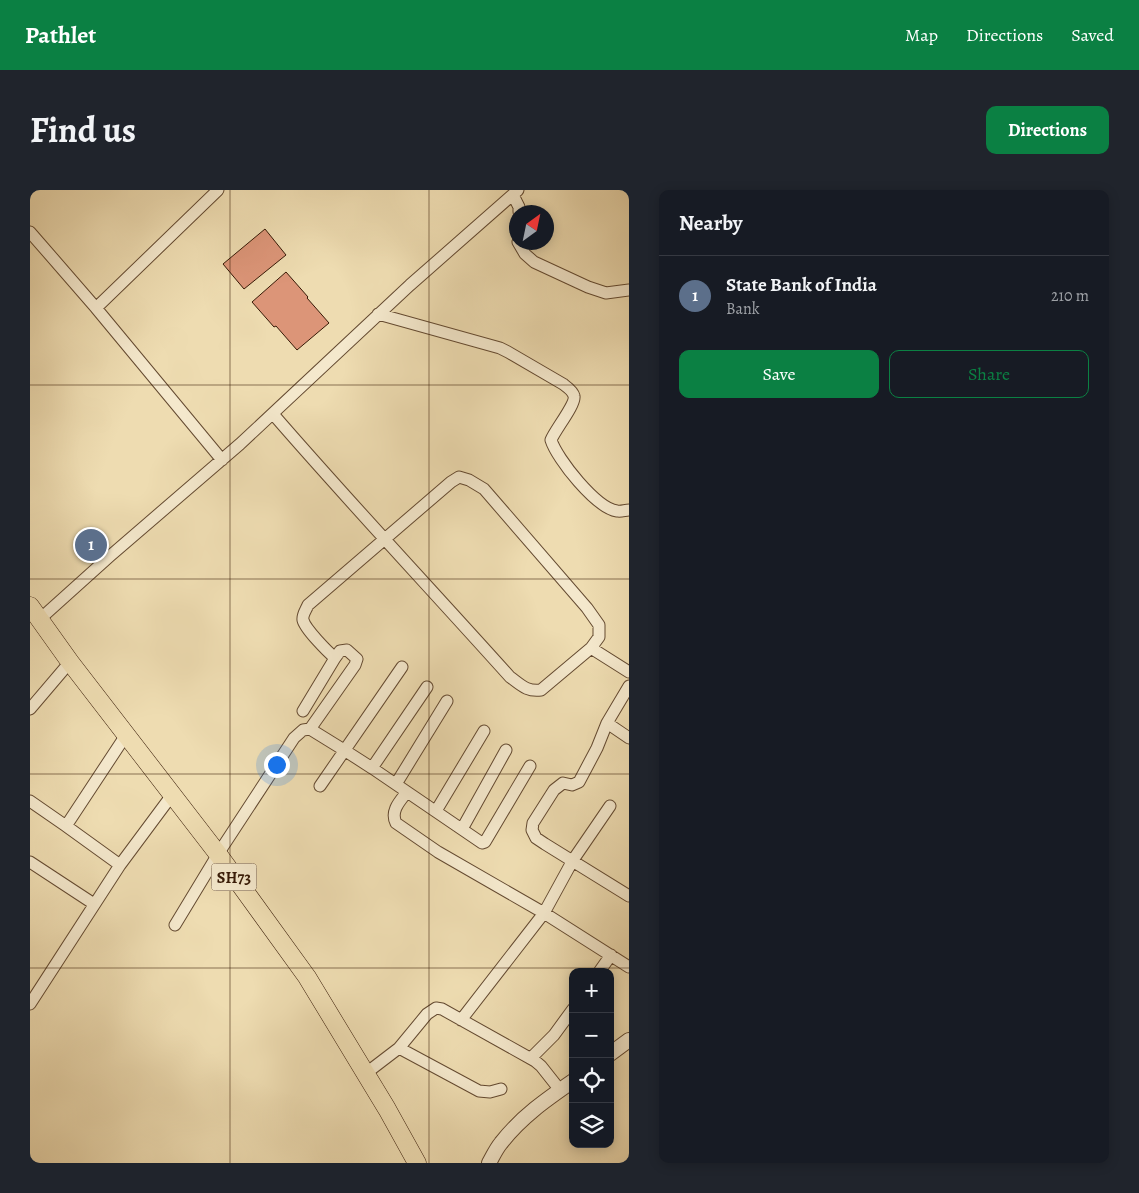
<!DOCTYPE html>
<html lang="en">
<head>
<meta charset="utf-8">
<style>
	body { margin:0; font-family:Alegreya,serif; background:#20242c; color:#f1f3f6 }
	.controls { position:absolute; right:15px; bottom:15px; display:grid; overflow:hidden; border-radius:10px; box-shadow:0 2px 12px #0003 }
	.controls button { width:45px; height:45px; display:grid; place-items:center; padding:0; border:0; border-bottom:1px solid #363941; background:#171b24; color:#f1f3f6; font:25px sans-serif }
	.compass { position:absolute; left:479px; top:15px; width:45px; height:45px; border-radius:50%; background:#171b24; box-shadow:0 2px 12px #0003; rotate:33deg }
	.you { position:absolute; left:246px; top:574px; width:18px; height:18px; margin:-12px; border:4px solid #fff; border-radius:50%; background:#1a73e8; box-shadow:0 0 0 8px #1a73e833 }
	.badge { display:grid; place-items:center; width:32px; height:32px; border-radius:50%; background:#0b8043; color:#fff; font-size:16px; font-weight:700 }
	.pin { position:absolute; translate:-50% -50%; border:2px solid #fff; box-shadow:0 1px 5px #0006 }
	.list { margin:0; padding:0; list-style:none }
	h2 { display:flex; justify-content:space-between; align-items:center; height:65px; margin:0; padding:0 20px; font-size:21px }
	h2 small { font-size:16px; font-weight:400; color:#9ea1a6 }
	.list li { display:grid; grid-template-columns:32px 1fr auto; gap:15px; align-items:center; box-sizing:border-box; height:80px; padding:0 20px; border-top:1px solid #363941 }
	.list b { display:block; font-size:19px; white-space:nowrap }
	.list p { margin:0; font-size:16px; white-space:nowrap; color:#9ea1a6 }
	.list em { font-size:16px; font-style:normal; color:#9ea1a6 }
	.actions { display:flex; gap:10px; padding:15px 20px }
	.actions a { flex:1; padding:11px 0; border:1px solid #0b8043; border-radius:10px; text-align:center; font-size:18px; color:#0b8043 }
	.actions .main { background:#0b8043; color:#fff }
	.icon { flex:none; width:28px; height:28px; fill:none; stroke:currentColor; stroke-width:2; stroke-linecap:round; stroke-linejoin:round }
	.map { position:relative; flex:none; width:599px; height:973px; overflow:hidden; border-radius:10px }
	header { display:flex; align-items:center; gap:30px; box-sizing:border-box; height:70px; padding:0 25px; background:#0b8043; color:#fff }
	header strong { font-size:24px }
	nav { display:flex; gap:28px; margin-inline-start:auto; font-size:18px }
	.intro { display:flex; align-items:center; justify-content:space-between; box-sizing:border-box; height:120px; padding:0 30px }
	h1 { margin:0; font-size:35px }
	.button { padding:12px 22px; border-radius:10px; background:#0b8043; color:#fff; font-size:18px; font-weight:700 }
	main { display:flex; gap:30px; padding:0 30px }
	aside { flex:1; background:#171b24; border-radius:10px; box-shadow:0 2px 12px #0003 }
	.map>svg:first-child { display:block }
</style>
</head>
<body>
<header>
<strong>Pathlet</strong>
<nav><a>Map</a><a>Directions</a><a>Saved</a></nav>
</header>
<div class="intro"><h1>Find us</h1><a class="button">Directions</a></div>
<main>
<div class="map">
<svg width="599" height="973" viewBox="0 0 599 973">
	<rect width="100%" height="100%" fill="#eedcb1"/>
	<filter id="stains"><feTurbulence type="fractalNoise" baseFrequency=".004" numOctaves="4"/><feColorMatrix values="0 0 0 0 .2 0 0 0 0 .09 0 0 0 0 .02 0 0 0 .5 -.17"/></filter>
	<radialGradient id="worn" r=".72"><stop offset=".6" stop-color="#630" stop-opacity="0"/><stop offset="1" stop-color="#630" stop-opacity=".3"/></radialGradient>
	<path fill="#dc9578" stroke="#361906" d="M235,39l21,26 -42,34 -21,-25z
		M256,82l22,25 -1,1 22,25 -32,27 -21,-24 -2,1 -22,-25z"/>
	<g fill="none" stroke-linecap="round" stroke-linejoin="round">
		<g stroke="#644a31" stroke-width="13">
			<path id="minor" d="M483,5l6,12v5
				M0,42l66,76 126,152
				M488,52l7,12 9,8 54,25 18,6 23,-3
				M66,118l122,-118
				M348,124l122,34 8,4 55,32c4,3 10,7 11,12 2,8 -19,34 -23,44 6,19 45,68 66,71 4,1 8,-1 12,-1
				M243,224c77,89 158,175 237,263 11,8 17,15 31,13l50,-42
				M10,429l70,-63 130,-112 170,-159 108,-95
				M599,496l-22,37 -10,25 -18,34 -7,3 -9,-2 -9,7 -21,33 -1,7 4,8 9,6 84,52
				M0,519l40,-47
				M273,521l32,-53c-7,-6 -30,-29 -32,-38 -1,-5 3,-10 5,-15l143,-123 8,-5 10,3 15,9 103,119 12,17v12l-8,11 38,24
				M577,533l22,15
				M280,539l34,21 28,18 110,75 3,-1 45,-76
				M342,578l55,-81
				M366,594l51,-83
				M290,596l82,-119
				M377,602c-7,9 -17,19 -11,31l42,29 106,61 85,54
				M0,611l36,25 60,-91
				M406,621l48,-80
				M36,636l54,39
				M432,639l44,-79
				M0,672l64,42
				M145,735l43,-71 76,-116 9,-8 7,-1 45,-64 2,-6 -10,-9 -7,1 -5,7
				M569,782l12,-17
				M0,814l90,-139 52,-70
				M431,830l83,-107 29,-53 37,-54
				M369,858l80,43 11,1 11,-3
				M501,868l23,-23 19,-26
				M335,884l34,-26 28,-34 9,-6 6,1 93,52 6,5 19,24"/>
		</g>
		<g stroke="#644a31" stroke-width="16">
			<path id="tertiary" d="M580,864l19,-14
				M459,973c4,-7 7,-14 12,-20 20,-26 46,-44 72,-62"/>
		</g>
		<g stroke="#361906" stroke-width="19">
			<path id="primary" d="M0,416l40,56 148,192 89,123 80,132 30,54"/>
		</g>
		<use href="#minor" stroke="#f4e8cc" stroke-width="11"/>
		<use href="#tertiary" stroke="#f4e8cc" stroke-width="14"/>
		<use href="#primary" stroke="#eedcb1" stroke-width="18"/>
	</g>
	<path fill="none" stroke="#361906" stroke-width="1" stroke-opacity="0.55" d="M200,0v973M399,0v973M0,195h599M0,389h599M0,584h599M0,778h599"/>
	<g text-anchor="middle" stroke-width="4" stroke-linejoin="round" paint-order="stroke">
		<rect fill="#f4e8cc" stroke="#6f5741" stroke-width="1" x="181.5" y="673.5" width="45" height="27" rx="4"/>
		<g font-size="16" font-weight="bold" fill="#361906">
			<text x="204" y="693">SH73</text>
		</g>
	</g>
	<rect width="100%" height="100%" filter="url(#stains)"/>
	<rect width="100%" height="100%" fill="url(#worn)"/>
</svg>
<div class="controls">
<button>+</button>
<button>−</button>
<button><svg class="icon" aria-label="locate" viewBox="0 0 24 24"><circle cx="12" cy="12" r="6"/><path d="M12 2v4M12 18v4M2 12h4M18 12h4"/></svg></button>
<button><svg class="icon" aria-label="layers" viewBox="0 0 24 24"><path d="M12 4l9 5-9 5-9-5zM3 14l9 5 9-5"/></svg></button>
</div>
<svg class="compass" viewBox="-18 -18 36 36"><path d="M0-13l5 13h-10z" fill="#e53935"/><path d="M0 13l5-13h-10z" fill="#9ea1a6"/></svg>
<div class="you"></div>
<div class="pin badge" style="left:61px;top:355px;background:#5c6f8a">1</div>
</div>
<aside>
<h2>Nearby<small></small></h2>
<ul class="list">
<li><span class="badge" style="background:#5c6f8a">1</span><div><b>State Bank of India</b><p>Bank</p></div><em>210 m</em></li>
</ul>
<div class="actions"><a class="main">Save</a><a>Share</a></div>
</aside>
</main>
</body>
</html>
